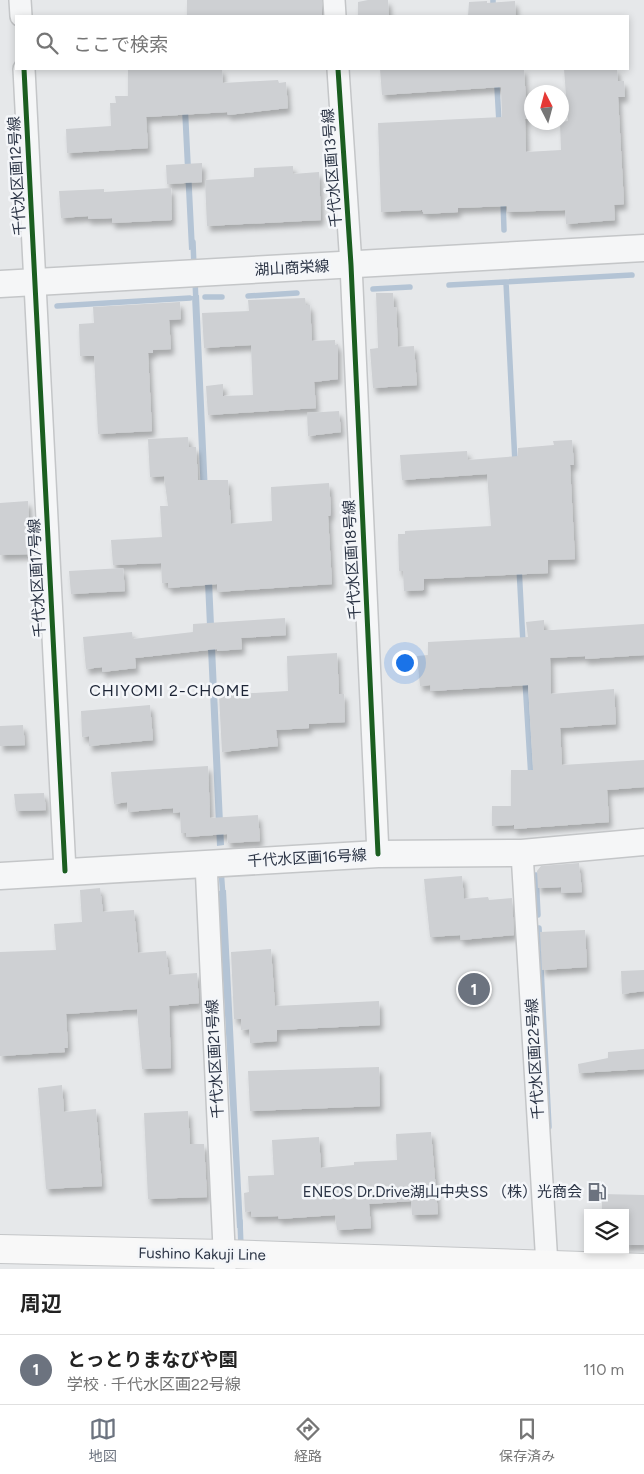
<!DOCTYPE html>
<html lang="ja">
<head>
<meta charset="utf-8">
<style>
	body { margin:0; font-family:Figtree,"Noto Sans JP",sans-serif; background:#f6f6f6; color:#222 }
	.controls { position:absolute; right:15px; bottom:15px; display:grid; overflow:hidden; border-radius:0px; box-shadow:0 2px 8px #0003 }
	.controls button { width:45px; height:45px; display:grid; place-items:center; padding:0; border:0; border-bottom:1px solid #e0e0e0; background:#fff; color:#222; font:25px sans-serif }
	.compass { position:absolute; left:524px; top:85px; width:45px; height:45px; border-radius:50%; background:#fff; box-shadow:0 2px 8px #0003; rotate:354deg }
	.you { position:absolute; left:404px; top:662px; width:18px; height:18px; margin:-12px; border:4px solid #fff; border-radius:50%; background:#1a73e8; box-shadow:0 0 0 8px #1a73e833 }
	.badge { display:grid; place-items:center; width:32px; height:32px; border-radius:50%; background:#6c737f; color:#fff; font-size:16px; font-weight:700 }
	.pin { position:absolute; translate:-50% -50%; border:2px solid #fff; box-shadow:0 1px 5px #0006 }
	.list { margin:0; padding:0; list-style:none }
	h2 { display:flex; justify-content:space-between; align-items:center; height:65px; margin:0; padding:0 20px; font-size:21px }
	h2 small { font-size:16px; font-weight:400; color:#767676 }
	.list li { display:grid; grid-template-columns:32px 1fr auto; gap:15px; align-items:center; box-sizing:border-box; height:70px; padding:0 20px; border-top:1px solid #e0e0e0 }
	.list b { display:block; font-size:19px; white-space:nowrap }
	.list p { margin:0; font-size:16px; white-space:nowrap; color:#767676 }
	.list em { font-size:16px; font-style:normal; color:#767676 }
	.icon { flex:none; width:28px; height:28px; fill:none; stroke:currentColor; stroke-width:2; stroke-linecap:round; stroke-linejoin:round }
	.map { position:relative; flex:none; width:644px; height:1269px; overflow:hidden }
	.search { position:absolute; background:#fff; box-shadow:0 2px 8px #0003; left:15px; right:15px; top:15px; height:55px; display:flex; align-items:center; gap:12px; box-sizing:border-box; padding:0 18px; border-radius:0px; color:#767676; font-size:19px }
	.sheet { height:135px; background:#fff }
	nav { display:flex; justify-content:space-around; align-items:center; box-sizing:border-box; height:70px; border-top:1px solid #e0e0e0; background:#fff; font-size:14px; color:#767676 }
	nav a { display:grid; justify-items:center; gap:2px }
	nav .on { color:#6c737f }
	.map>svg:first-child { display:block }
</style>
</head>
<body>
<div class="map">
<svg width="644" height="1269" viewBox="0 0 644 1269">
	<defs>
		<filter id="shadow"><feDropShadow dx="3" dy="5.5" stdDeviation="2.5" flood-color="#0004"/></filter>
	</defs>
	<rect width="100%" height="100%" fill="#e6e8ea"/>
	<path fill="#b4c4d5" d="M180,69h6l9,180 -6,1z
		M199,295l25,550 -7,1 -25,-550z
		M226,890l17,338h-6l-19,-337z"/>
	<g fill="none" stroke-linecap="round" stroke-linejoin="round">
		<path stroke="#b4c4d5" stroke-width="5.5" d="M493,0v16
			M496,69l3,54
			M503,200l1,30
			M193,242l1,24
			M195,280l1,23
			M506,282l9,181
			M449,285l183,-10
			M373,289l37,-2
			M248,296l49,-3
			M205,297h17
			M57,306l133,-8
			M519,567l4,76
			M525,680l6,98
			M221,869l2,28
			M536,875l2,40
			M539,928l10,199
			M240,1221l1,26"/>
	</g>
	<path fill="#ced0d3" filter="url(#shadow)" d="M187,0h135v16h-135z
		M368,0h20l1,16h-31v-14z
		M487,1v2l28,-2 1,15h-48l1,-14z
		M128,69h94l1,14 55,-3 1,3 7,-1 2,26 -60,7 -1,-3 -81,5 2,31 -81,5 -1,-24 45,-3 -1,-23h6l-1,-7h13z
		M380,69h144l3,50h-2l1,33 35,-2 -1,-28 8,-1 -4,-52h53l1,12h6l1,16h-7l6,107 -10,1 1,15 -49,4 -1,-14 -58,2v-6l-49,2v4l-34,2 -2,-4 -41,2 -3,-89 124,-6 -1,-30 -119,8z
		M202,163v19l-35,2 -1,-19z
		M293,166v8l26,-2 2,48 -114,6 -2,-46 49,-3v-9z
		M171,188l1,32 -60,3v-5l-24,1v-3l-27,2 -2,-27 45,-2v3z
		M376,293h17l1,14h2l2,40 16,-1 3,39 -44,3 -3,-39 8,-1z
		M305,298l1,7h4l2,36 23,-1v5l3,-1v35l-24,3 2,26 -108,7 -2,-29 17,-2v12l30,-1 -2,-50 -47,3 -2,-35 47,-2 -1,-11z
		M180,302l1,17 -12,1 2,29 -18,1v3h-5l4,78 -54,3 -4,-78h-14l-1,-32 15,-1 -1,-16z
		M339,411l2,21 -33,4 -1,-23z
		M188,437l1,10h7l2,33h30l3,44 41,-3 -1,-34 58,-4 2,27 -1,6h-2l4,68 -115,8v-8l-49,4v-5h-6l-1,-20 -48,2 -2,-25 51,-3 -2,-31h8l-4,-30 -14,1 -2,-38z
		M572,440l2,25h-4l5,94 -27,1v13l-124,6v11l-20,1 -1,-20h-4l-1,-37h7v-3l86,-5 -4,-52 -85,6 -2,-25 67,-4 1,9 50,-4v-8l36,-3 -1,-4z
		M28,501l3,53 -31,1v-52z
		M123,568l2,23 -54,3 -2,-23z
		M285,618l1,17 -45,3 1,11 -25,2v-2l-82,9 1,10 -34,4v-5l-16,2 -3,-32 49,-5 1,7 60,-7v-8z
		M544,620v10h9l91,-6v31l-59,4v-3l-35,2 1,36 63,-5 2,35 -56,4 2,37 82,-5v27l-37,3 2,32 -95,7v-4l-22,1v-20h19v-36h22l-5,-85 -97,6 -1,-6 -10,1 -3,-30 11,-1v-13l100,-5 -2,-15z
		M337,653l2,41h5l1,28 -36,2v4l-33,2 2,16 -56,6 -3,-57 69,-4 -1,-35z
		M150,705l3,35 -64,6v-10l-7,1 -1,-26z
		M23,725l2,20 -25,1v-20z
		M208,766l2,52 48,-3 2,26 -32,2 -1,-9 -41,3v-4h-5l-1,-21 -7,1v-5l-45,4 -1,-10 -13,2 -3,-32z
		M44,793l2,17 -30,1 -2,-17z
		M579,863l3,29 -21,1v-6l-23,1 -1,-17 4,-5z
		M462,876l2,23 24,-2 1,3 23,-2 2,37 -53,5 -1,-5 -30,2 -6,-58z
		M100,888l3,24 31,-2 4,43 28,-2 3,24 28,-2 2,30 -30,3 2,62 -29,1 -5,-60 -71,5 2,34h-4l1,4 -65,4v-104l56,-2 -2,-26 28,-2 -2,-32z
		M585,930l2,37 -45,3 -2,-38z
		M271,949l4,57 104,-5 1,24 -103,5v11l-27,2 -1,-14 -8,1v-11h-7l-3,-67z
		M644,970v21l-22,3 -1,-23z
		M644,1049v20l-65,4 -1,-9 30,-6v-6z
		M379,1067l1,39 -130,5 -2,-40z
		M62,1085l2,27 32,-3 6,77 -56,3 -8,-101z
		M188,1111l2,33h14l3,53 -59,2 -4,-86z
		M431,1132l7,82 -26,1 -1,-14 -42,3 2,24 -34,2 -2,-15 -56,4 -1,-3 -27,1v-6l-6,1 -1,-19 5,-1 -1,-16 26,-1 -2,-35 47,-3 2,31 33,-3v-3l43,-2 -1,-26z
		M602,1194l42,1v50h-19v-32h-23z"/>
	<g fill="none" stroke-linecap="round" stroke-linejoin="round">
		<g stroke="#c4c6c8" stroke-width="24">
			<path id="minor" d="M20,0l1,16
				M334,0l1,16
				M24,69l41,802
				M338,69l13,196 27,589
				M522,853l25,412
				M206,863l19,406"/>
		</g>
		<g stroke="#c4c6c8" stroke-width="29">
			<path id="tertiary" d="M0,284l644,-36
				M0,876l378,-22 144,-1 122,-11"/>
		</g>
		<g stroke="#c4c6c8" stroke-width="30">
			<path id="secondary" d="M0,1249l224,5 420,14"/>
		</g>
		<use href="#minor" stroke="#f5f6f7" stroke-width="21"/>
		<use href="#tertiary" stroke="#f5f6f7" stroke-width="26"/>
		<use href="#secondary" stroke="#f8f8f8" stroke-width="28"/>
		<g stroke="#f4f6f9" stroke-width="8">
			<path id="cycleway" d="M24,69l41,802
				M338,69l13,196 27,589"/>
		</g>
		<use href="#cycleway" stroke="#1b5e20" stroke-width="5"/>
	</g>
	<defs>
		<g id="fuel-bare" transform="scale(1.5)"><path d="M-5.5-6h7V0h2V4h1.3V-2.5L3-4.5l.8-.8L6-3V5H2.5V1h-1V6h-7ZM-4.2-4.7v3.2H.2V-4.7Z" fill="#6c737f" stroke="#f4f6f9" stroke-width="2.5" paint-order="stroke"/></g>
	</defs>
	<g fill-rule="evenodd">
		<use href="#fuel-bare" x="597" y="1192"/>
	</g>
	<g text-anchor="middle" stroke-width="5" stroke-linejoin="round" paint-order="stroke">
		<g font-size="15" fill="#2b3445" stroke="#f4f6f9">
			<text transform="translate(332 168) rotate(-94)" y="5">千代水区画13号線</text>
			<text transform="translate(17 176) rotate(-93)" y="5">千代水区画12号線</text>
			<text transform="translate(292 268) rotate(-3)" y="5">湖山商栄線</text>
			<text transform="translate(352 560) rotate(-93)" y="5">千代水区画18号線</text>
			<text transform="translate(37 578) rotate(-93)" y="5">千代水区画17号線</text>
			<text transform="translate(307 858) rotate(-3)" y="5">千代水区画16号線</text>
			<text transform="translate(215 1059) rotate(-93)" y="5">千代水区画21号線</text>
			<text transform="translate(535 1059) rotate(-93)" y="5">千代水区画22号線</text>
			<text transform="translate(202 1254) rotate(1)" y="5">Fushino Kakuji Line</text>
		</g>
		<g font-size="15" fill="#2b3445" stroke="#f4f6f9" text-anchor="end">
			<text x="582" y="1197">ENEOS Dr.Drive湖山中央SS （株）光商会</text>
		</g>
		<g font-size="16" letter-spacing="1" fill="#1d2536" stroke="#f4f6f9">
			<text x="170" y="696">CHIYOMI 2-CHOME</text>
		</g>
	</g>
</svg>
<div class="controls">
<button><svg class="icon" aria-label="layers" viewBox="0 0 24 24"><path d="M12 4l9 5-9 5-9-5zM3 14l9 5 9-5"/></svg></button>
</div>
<svg class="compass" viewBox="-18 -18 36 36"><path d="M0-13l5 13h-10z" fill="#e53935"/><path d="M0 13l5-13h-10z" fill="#767676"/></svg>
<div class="you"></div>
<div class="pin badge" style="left:474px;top:989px">1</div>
<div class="search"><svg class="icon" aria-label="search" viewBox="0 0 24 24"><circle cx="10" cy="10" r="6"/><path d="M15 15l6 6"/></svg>ここで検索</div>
</div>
<section class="sheet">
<h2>周辺<small></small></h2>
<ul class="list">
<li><span class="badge">1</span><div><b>とっとりまなびや園</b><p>学校 · 千代水区画22号線</p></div><em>110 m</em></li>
</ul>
</section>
<nav>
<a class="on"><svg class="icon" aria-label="map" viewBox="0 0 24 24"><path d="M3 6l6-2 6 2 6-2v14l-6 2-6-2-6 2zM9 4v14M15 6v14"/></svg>地図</a>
<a><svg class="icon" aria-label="directions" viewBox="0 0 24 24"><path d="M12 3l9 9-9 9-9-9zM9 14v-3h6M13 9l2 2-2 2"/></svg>経路</a>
<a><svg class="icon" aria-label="saved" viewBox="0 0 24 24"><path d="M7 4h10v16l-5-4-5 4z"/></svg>保存済み</a>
</nav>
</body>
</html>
